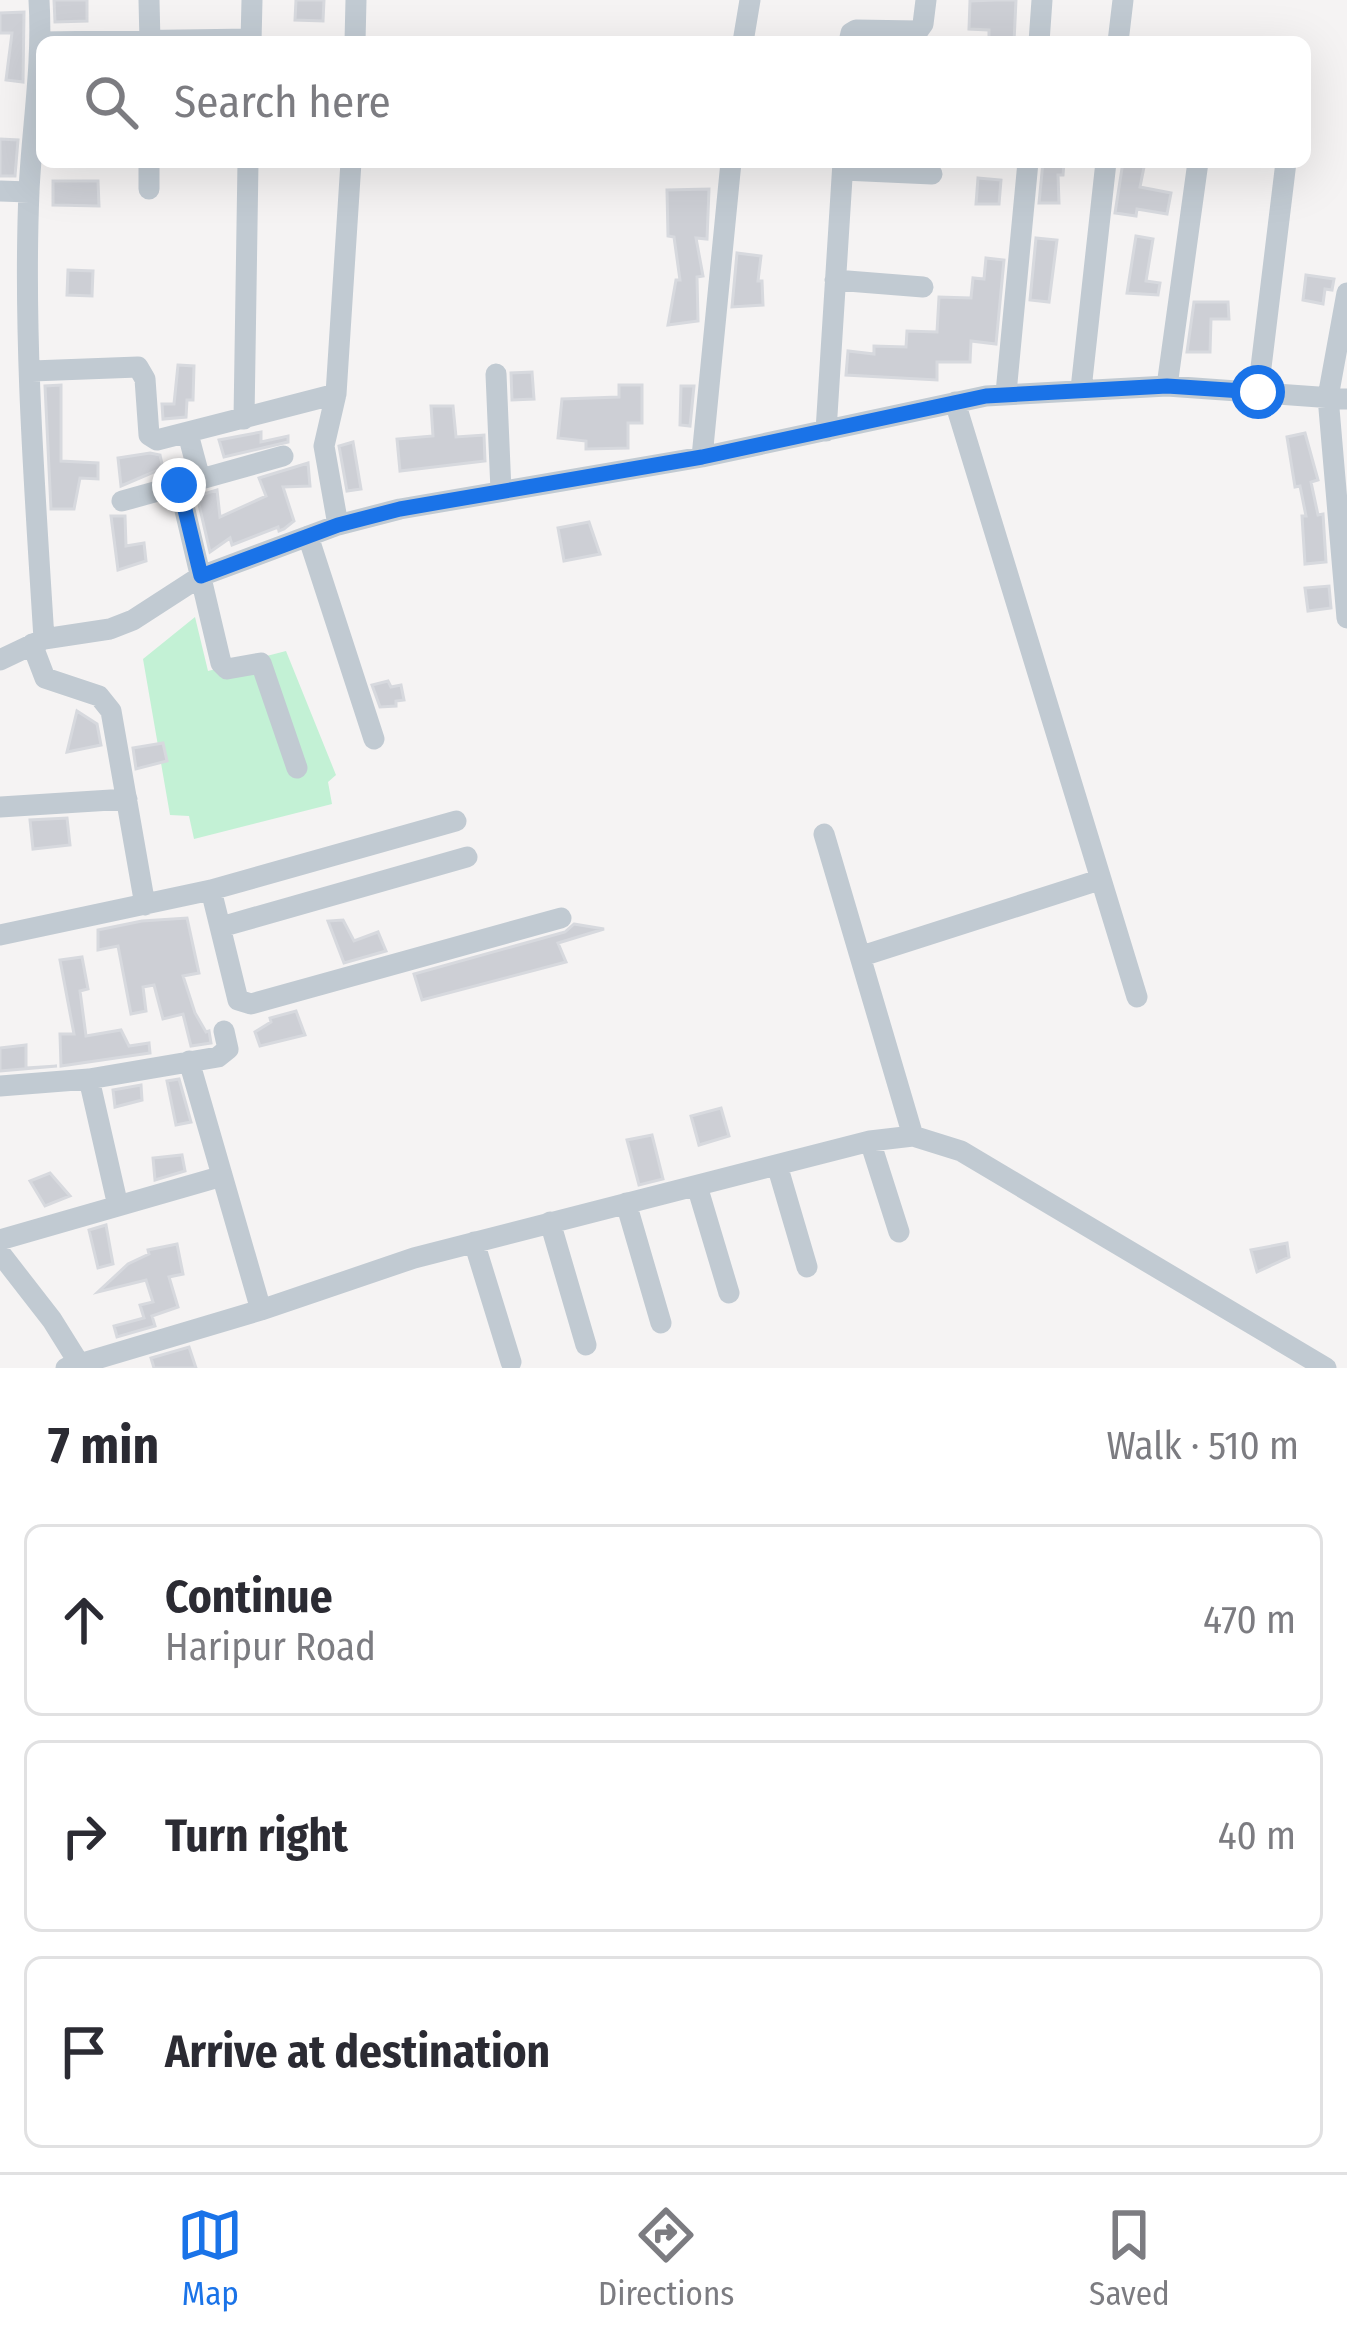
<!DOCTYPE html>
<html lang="en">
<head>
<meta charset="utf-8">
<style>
	body { margin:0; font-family:"Fira Sans Condensed",sans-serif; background:#f2f2f3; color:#2b2b33 }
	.stop { position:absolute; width:36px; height:36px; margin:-27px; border:9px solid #1a73e8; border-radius:50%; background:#fff }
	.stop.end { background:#1a73e8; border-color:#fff; box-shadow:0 3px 12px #0008 }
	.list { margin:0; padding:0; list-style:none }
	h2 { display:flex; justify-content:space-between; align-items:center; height:156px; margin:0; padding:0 48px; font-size:51px }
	h2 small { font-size:39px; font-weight:400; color:#7c7c81 }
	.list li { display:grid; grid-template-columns:78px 1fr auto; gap:36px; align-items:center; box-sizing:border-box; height:192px; margin:0 24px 24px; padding:0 24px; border:3px solid #e1e1e2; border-radius:18px }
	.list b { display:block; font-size:45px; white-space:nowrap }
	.list p { margin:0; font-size:39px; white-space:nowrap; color:#7c7c81 }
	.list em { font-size:39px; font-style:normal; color:#7c7c81 }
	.icon { flex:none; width:66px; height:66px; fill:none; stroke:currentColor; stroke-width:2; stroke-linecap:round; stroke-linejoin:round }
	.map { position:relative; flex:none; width:1347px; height:1368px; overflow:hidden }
	.search { position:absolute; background:#fff; box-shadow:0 12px 48px #0002; left:36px; right:36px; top:36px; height:132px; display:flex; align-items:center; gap:30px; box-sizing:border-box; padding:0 42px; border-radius:18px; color:#7c7c81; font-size:45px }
	.sheet { height:804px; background:#fff }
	nav { display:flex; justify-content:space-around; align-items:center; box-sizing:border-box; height:168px; border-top:3px solid #e1e1e2; background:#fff; font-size:33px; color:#7c7c81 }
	nav a { display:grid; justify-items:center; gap:6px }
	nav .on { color:#1a73e8 }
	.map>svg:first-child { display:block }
</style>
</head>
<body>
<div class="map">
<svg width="1347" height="1368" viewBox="0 0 1347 1368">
	<rect width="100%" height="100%" fill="#f5f3f3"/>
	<path fill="#c3f1d5" d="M195,617l13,54 78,-20 50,124 -8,7 4,22 -138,35 -5,-23 -19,-1 -27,-156z"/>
	<path fill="#cdcfd5" stroke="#d7d9de" stroke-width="3" d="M54,0h33v21l-32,1z
		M296,0h28l-1,21 -28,-1z
		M996,0h20l-2,42h-25v-12l-20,-1 1,-28z
		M24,12l-1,70 -17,-2 6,-47h-12v-20z
		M0,139l18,1 -3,36h-15z
		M1043,162l21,1 -1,12h-5l1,28h-20z
		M1123,162h22l-5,25 31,6 -4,21 -30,-5 -1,7 -21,-3z
		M978,178l23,2 -2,24h-23z
		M53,181h45l1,25 -46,-1z
		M709,189l-2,50 -11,-1 7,38 -6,1 1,44 -30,4 8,-45h4l-6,-43 -6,-1 -1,-46z
		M1136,236l17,3 -7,42 14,2 -2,12 -31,-2z
		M1036,238l21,2 -8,62 -19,-2z
		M737,253l24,3 -3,25h4l1,24 -31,2z
		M986,258l18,2 -8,84 -25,-3 -1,21h-33v18l-91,-5 2,-24 26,3v-8l32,1 1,-16 30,1 2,-35 32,1 2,-20 11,1z
		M68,270l25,1 -1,25 -25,-1z
		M1306,275l28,4 -2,11 -7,-1 -2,15 -20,-4z
		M1194,302h34l1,17h-18l-1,33h-23z
		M178,365l16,1 -1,34h-6l-1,17 -23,2 -1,-15h12z
		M532,372l2,27 -22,1 -1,-27z
		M61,385v76l37,2v16l-18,-1 -6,31h-23l-6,-123z
		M619,385h23v38h-14v25l-42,1v-8l-28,-3 4,-39 57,-2z
		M681,386h13l-4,40 -10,-1z
		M431,406h22l3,31 28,-2 1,26 -85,10 -3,-32 36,-3z
		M261,432v10l27,-6v6l-64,15 -5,-17z
		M1305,433l13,47 -7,2 7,33 5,-1 3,48 -21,2 -3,-48h4l-6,-30 -5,1 -8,-50z
		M353,442l8,47 -14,2 -8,-45z
		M150,453l10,2 3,13 -42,18 -3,-28z
		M308,463l2,23 -27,1 11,34 -10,8 -5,2 -1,-4 -46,18 -2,-7 -20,14 -13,-56 20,-6 3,27 46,-21 -7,-18z
		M111,516h14l1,30 18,-3 2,18 -28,9z
		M589,522l11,32 -36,7 -6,-33z
		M1329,586l2,22 -23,3 -3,-23z
		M388,681l3,6 10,-2 3,15 -8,1v5l-16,1 -8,-22z
		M77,711l20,13 4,21 -34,7z
		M163,743l4,18 -31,8 -3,-21z
		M67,818l3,27 -37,4 -3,-29z
		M187,918l12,55 -16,3 12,37 11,19 3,-1 2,12 -20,3 -8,-32 -20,5 -9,-34 -11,2 3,24 -15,3 -13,-68 -20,4v-20l44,-9z
		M343,920l11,21 24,-9 8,19 -42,12 -16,-42z
		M574,924l30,5 -46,14 8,19 -144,38 -8,-26 151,-42z
		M82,957l6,32 -8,2 6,45 35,-6 8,16 20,-3 1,10 -89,13 -1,-32h14l-14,-74z
		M296,1011l9,24 -45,11 -5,-14 16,-10 -1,-4z
		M26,1045v23l31,-2 -57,5v-23z
		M179,1079l12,43 -15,3 -9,-44z
		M141,1085l1,15 -27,7 -2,-17z
		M721,1108l8,28 -30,9 -8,-29z
		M652,1135l11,44 -24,6 -12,-45z
		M182,1155l3,16 -30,9 -2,-22z
		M50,1173l20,23 -25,10 -15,-25z
		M106,1225l7,39 -15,4 -9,-38z
		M1287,1243l2,14 -32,15 -6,-22z
		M177,1244l6,30 -14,3 9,30 -26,9 3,10 -38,11 -3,-11 30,-8 -4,-13 13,-3 -7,-22 -48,12 30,-28 21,-10 -1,-4z
		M189,1347l7,21h-42l-3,-10z"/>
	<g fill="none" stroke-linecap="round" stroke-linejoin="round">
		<path stroke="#c1cad2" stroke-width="21" d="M39,0c4,65 -7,127 -10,191 -6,146 6,302 15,448
			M149,0l1,42
			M42,42l209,-3
			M251,42l1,-42
			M355,42l1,-42
			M743,42l7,-42
			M849,42l2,-9 5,-3 62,1 5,-7 3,-24
			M1039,42l3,-42
			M1118,42l5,-42
			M843,170l89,4
			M149,189v-27
			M0,191l29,1
			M835,280l88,7
			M1347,293l-19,104 19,221
			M32,371l106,-4 7,12 4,56 8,5 179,-46
			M496,374l5,117
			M1167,386l31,-224
			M1081,389l25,-227
			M1258,392l28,-230
			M1006,393l22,-231
			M955,402l182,595
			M244,419l4,-257
			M826,431l17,-269
			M188,434l12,45
			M702,457l29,-295
			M179,485l42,178 6,6 34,-6 36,105
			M122,501l161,-45
			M338,525l-14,-79 12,-52 15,-232
			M308,536l66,203
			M32,644l13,34 54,18 12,15 34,194
			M0,660l44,-21 66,-10 23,-9 68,-44 137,-51 62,-16 302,-52 284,-61 181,-10 180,13
			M0,807l127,-8
			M824,834l89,302
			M211,890l27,110 13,4 310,-86
			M221,927l246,-70
			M0,935l211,-45 245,-69
			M862,956l237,-76
			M189,1061l72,249
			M89,1079l29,127
			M0,1086l89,-7 129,-22 10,-8 -4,-18
			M870,1141l29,91
			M777,1165l30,102
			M697,1186l32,107
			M626,1203l35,120
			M550,1222l36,123
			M0,1240l219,-63
			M474,1242l37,120
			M0,1253l52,67 30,48
			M66,1368l195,-58 153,-52 456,-117 43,-5 48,15 365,217"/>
	</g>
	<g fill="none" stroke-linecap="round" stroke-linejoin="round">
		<path stroke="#1a73e8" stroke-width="15" d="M179,485l22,91 137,-51 62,-16 302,-52 284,-61 181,-10 91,6"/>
	</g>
</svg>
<div class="stop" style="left:1258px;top:392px"></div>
<div class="stop end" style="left:179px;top:485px"></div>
<div class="search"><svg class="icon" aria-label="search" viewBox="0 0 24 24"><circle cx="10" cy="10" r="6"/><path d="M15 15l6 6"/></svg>Search here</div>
</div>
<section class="sheet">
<h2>7 min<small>Walk · 510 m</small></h2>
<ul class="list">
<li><svg class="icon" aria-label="ahead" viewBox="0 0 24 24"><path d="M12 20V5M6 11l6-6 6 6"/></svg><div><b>Continue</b><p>Haripur Road</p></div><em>470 m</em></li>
<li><svg class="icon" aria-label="right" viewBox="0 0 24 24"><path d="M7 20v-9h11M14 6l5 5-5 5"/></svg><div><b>Turn right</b></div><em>40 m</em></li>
<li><svg class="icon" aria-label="arrive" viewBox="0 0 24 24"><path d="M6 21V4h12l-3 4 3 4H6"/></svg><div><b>Arrive at destination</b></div></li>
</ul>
</section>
<nav>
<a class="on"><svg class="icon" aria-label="map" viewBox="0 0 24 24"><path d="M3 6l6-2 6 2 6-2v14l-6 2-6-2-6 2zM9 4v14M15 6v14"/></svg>Map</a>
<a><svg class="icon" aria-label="directions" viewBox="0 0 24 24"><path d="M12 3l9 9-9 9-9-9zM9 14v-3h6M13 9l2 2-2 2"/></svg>Directions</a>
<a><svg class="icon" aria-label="saved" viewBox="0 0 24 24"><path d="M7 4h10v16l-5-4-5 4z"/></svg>Saved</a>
</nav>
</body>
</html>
